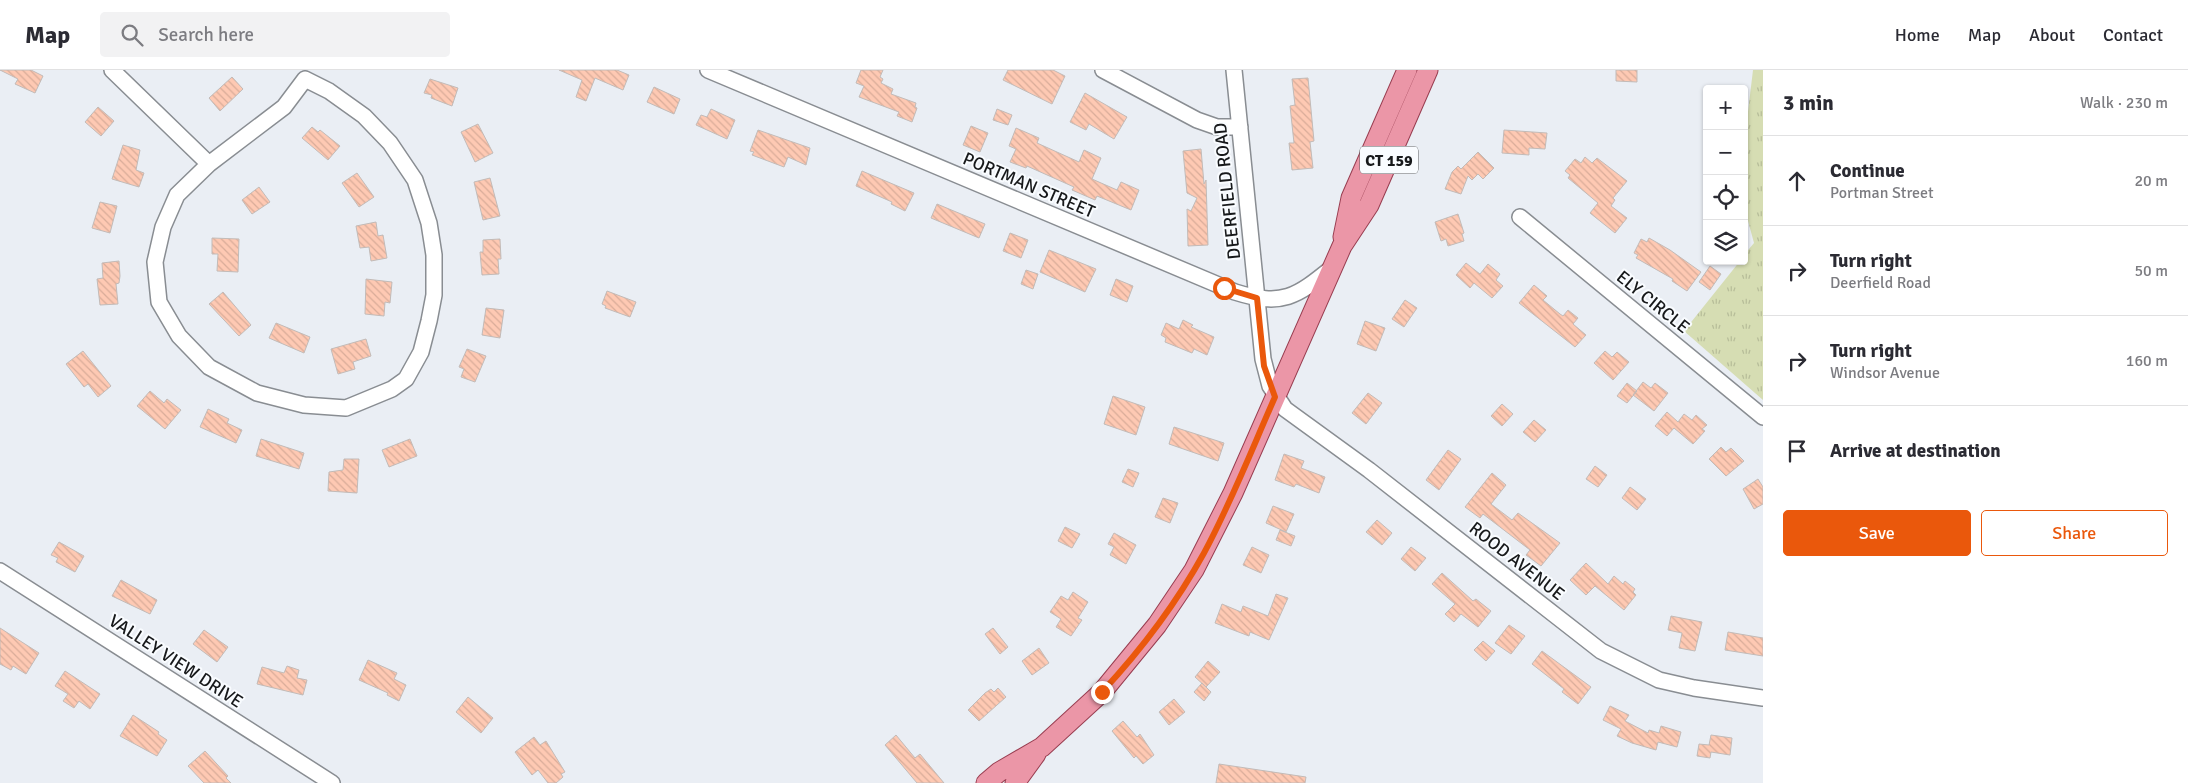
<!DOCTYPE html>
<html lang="en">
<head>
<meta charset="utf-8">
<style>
	body { margin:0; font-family:Signika,sans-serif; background:#f2f2f3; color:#2b2b33 }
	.controls { position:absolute; right:15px; top:15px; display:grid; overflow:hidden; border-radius:5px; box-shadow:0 1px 4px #0004 }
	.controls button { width:45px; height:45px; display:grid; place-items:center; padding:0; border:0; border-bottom:1px solid #e1e1e2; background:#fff; color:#2b2b33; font:25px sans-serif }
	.stop { position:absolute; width:15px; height:15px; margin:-11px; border:4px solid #ea580c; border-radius:50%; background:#fff }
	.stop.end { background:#ea580c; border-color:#fff; box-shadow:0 1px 5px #0008 }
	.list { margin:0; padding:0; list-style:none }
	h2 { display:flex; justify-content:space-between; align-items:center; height:65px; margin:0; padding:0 20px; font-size:21px }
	h2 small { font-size:16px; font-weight:400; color:#7c7c81 }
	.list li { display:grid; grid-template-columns:32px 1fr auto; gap:15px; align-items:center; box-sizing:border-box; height:90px; padding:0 20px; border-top:1px solid #e1e1e2 }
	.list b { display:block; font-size:19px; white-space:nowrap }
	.list p { margin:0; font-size:16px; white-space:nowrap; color:#7c7c81 }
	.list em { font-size:16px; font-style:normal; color:#7c7c81 }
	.actions { display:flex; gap:10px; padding:15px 20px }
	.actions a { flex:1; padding:11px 0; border:1px solid #ea580c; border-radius:5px; text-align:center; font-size:18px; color:#ea580c }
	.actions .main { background:#ea580c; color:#fff }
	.icon { flex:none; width:28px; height:28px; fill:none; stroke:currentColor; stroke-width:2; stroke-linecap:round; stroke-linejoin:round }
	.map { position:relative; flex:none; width:1763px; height:713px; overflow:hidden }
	header { display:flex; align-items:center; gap:30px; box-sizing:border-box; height:70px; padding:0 25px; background:#fff; border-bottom:1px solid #e1e1e2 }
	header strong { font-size:24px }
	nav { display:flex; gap:28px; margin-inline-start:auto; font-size:18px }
	.search { width:350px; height:45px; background:#f2f2f3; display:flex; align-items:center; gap:12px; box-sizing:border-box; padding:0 18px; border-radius:5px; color:#7c7c81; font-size:19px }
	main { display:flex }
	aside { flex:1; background:#fff }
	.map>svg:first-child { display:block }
</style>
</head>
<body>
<header>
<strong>Map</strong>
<div class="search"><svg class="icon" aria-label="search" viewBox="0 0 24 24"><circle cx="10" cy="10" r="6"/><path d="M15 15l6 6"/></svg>Search here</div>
<nav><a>Home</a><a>Map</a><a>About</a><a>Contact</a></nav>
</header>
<main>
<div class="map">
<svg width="1763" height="713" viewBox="0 0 1763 713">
	<defs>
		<pattern id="park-tufts" width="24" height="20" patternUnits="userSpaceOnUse" patternTransform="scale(1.25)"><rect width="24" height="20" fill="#d6ddb3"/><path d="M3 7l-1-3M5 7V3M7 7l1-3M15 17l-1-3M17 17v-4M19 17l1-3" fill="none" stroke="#b7bd99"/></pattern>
		<pattern id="building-back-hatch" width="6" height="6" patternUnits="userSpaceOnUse" patternTransform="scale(1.25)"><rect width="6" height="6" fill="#fec9b3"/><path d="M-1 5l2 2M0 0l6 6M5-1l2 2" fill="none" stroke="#d9ac99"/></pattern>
	</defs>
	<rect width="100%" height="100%" fill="#eaeef4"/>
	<path fill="url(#park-tufts)" d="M1753,0h10v330l-79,-69 56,-70h4v-6l10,-12 -10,-37v-61z"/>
	<path fill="url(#building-back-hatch)" stroke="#c2bbb8" d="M0,0h31l12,6 -8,17 -20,-9 3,-5z
		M559,0h58l12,5 -6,15 -28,-12 -9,23 -10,-4 6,-17z
		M861,0h22l-3,7 3,2 -2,4 12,6 -2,5 25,9 -1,4 2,1 -5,14 -15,-6 2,-4 -40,-15 5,-11 -8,-3z
		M1008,0h45l12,6 -13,28 -49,-24z
		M1616,0h21v12l-21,-1z
		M232,7l11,12 -23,22 -11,-13z
		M1308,8l6,63 -4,1 3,26 -21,2 -3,-27h5l-4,-37 5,-1 -3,-26z
		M430,9l28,9 -6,18 -21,-8 1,-3 -8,-2z
		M654,17l26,12 -6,15 -27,-12z
		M1085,23l42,24 -13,22 -25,-15 -3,6 -16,-8z
		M98,37l16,14 -13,15 -16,-14z
		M711,39l24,11 -8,19 -31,-14 5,-10 6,2z
		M997,39l15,6 -4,10 -15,-5z
		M478,54l15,29 -18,9 -14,-30z
		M971,56l17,7 -8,19 -17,-7z
		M312,57l6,5 2,-2 20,16 -12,14 -26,-22z
		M1016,58l23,10 -2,5 42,19 5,-12 17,8 -9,21 25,11 4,-8 18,8 -8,20 -34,-14 -2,4 -23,-10 2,-3 -47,-21 -1,2 -16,-6 6,-13 -7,-3z
		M758,60l52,18 -4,17 -18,-8 -4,10 -32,-12 2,-3 -4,-1z
		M1504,60l43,3 -2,16 -16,-1v7l-27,-2z
		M123,75l17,5 -4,20 8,3 -5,14 -27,-8z
		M1201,79l3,35 2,-4 2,65 -20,1 -1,-37 4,2 6,-13 -10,-5 -4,-42z
		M1478,82l16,16 -11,11 -5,-5 -6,6 -4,-4 -7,18 -16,-5 7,-17 6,-6 3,3z
		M1585,87l7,6 5,-5 30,23 -14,17 2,2 -4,6 16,12 -12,15 -25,-20 8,-10 -30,-25 2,-3 -5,-4 10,-12 6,4z
		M862,101l52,22 -9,18 -14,-7 1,-2 -36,-16z
		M357,103l17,24 -15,10 -17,-24z
		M490,108l10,38 -17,4 -9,-38z
		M259,117l11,15 -18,12 -10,-14z
		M100,132l17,4 -7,27 -18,-5z
		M937,134l48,20 -6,14 -48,-20z
		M1458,144l6,19 -2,1 2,7 -16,5 -2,-7 -5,2 -6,-19z
		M376,152l2,14 5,-1 4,23 -16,3 -2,-14 -9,1 -4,-22z
		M1010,163l18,7 -7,18 -18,-7z
		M212,168l27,1 -1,33 -21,-1 1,-17h-6z
		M1649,168l21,12 31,22 -14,19 -15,-10 1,-2 -37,-21 2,-3 -4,-2 7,-14 6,3z
		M500,169l1,20h-3l1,15 -17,1 -2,-23h3v-12z
		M1049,180l47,19 -11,23 -45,-20z
		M119,191l1,15 -1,7 -3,1 2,20 -18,1 -3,-26 6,-1 -1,-15z
		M1466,193l14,11 8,-10 12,10 -4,6 7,6 -11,12 -18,-15 -4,5 -14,-13z
		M1710,196l11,8 -11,16 -11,-8z
		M1026,200l12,4 -5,15 -12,-5z
		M366,209l26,3 -2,21 -5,-1 -1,14 -19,-2z
		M1116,209l17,7 -6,16 -17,-7z
		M1534,215l13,11 -4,4 17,14 3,2 5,-6 10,8 -5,6 13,11 -11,12 -56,-44z
		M607,221l29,11 -6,15 -25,-9 1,-2 -4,-2z
		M223,222l28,33 -12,11 -30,-32z
		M1405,230l12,8 -13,19 -12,-8z
		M486,238l18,2 -4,28 -18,-3z
		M1183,250l10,5 -2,2 23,10 -7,18 -13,-6 -2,4 -27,-11 1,-4 -5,-3 5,-12 13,6z
		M1365,251l20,7 -9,23 -19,-7z
		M276,253l34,14 -6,16 -35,-15z
		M366,269l5,17 -18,6 2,7 -17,5 -7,-25z
		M467,279l19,7 -11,26 -14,-5 3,-8 -5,-2z
		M83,281l28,35 -13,11 -10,-13 -4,3 -18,-23z
		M1605,281l7,6 5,-5 12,10 -16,18 -19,-17z
		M1643,312l8,6 4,-5 13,10 -14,18 -21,-16z
		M1627,313l10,8 -10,12 -10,-7z
		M150,321l14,12 3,-4 14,11 -16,19 -28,-23z
		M1368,323l14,10 -16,21 -14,-11z
		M1113,326l32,11 -9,28 -32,-11z
		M1502,334l11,10 -11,12 -11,-10z
		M208,339l21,10 -2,4 15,7 -6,13 -36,-16z
		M1667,342l11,10 6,-8 8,6 4,-5 11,10 -5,4 3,2 -12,13 -19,-16 -7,8 -12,-10z
		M1534,350l12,10 -11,12 -12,-10z
		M1174,357l50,16 -6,18 -49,-17z
		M261,369l43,14 -5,16 -43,-13z
		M410,369l7,17 -28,11 -7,-17z
		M1721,377l5,5 5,-4 13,13 -18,15 -17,-17z
		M1448,380l13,9 -22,31 -13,-10z
		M1284,384l20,7 -3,7 24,9 -6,16 -23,-9 -2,3 -19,-7z
		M344,389h15l-2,34 -29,-2 1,-19 14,-2z
		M1595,396l12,9 -9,12 -12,-8z
		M1128,399l11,4 -6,14 -11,-5z
		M1492,403l14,12 -15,19 21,16 6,-7 42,30 -19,23 -15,-11 4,-5 -47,-36 -3,4 -15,-11z
		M1758,409l5,8v17l-9,5 -11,-20z
		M1630,417l16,12 -9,11 -15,-12z
		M1163,428l15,5 -8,20 -15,-6z
		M1273,436l21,8 -8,18 -20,-9z
		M1377,450l15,13 -10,12 -16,-13z
		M1065,457l15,7 -8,14 -14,-7z
		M1280,460l15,6 -4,10 -15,-6z
		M1114,463l22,12 -10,19 -16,-9 4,-8 -6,-3z
		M59,472l25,14 -9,16 -19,-10 2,-4 -7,-3z
		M1252,477l17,8 -8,18 -18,-8z
		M1411,477l15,11 -11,13 -14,-12z
		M1586,493l22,21 6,-8 9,8 2,-3 10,8 -2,3 3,3 -12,15 -29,-24 -9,9 -16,-15z
		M1442,503l31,28 3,-2 15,12 -13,16 -17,-13 -7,8 -9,-8 10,-10 -23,-20z
		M121,510l36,20 -7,14 -38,-18z
		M1073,522l15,10 -10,16 4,2 -11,16 -15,-9 5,-8 -11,-7 11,-16 7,4z
		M1276,524l12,4 -19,42 -19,-8 -1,4 -34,-13 7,-19 19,8 2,-6 25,10z
		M1671,546l31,6 -7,29 -16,-3 3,-15 -14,-3z
		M1509,555l16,11 -14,18 -16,-11z
		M0,558l39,25 -13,21 -13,-8 -2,4 -11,-6z
		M993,558l15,19 -8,7 -15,-20z
		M204,560l24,17 -11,15 -24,-18z
		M1728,562l35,6v18l-38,-6z
		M1483,571l12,10 -9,10 -12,-11z
		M1039,578l10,15 -17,12 -10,-14z
		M1542,581l49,36 -13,17 -16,-12 2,-3 -32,-25z
		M368,590l29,13 -3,6 12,6 -7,16 -12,-6 1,-2 -29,-13z
		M1208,591l12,11 -14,15 -11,-10z
		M287,596l12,4 -2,8 10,2 -4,15 -46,-11 5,-17 22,6z
		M65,601l35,23 -10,15 -11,-8 -5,7 -11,-7 5,-7 -13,-8z
		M1202,613l9,9 -7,9 -10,-9z
		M998,618l8,9 -27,24 -11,-11 17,-17 6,-4 3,3z
		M468,627l25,21 -12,15 -25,-21z
		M1174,629l11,13 -16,13 -10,-13z
		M1610,636l19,9 -4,6 23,12 1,-3 10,3 2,-7 20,6 -4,15 -19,-5 -2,8 -24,-7 -15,-7 4,-7 -18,-9z
		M133,645l26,17 -1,2 9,6 -10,16 -37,-20z
		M1123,651l14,16 3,-3 14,21 -11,9 -7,-8 -2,2 -22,-27z
		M896,665l19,23 5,-4 24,29h-27l-32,-38z
		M1711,665l21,3 -2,17 -19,-3 -1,6 -13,-2 2,-12 10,1z
		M534,667l6,8 6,-4 19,31 -4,2 2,3 -7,6h-8l-10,-13 -6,5 -17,-23z
		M205,681l23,25 -2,2 5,5h-27l-16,-17z
		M1219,694l87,13 -1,6h-89z"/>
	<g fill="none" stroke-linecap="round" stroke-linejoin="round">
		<g stroke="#898d92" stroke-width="18">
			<path id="minor" d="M112,0l97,94
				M708,0l527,222c48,15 61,5 98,-25
				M1103,0l94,50 20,7h23
				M1234,0l29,289 7,27 15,23 84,61 232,181 58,29 35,8 69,10
				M305,9l24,12 35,25 26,27 25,37 14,43 5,32v40l-5,26 -8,31 -15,27 -14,10 -46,19 -42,-3 -47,-12 -48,-26 -30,-31 -20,-34 -4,-40 8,-35 14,-32 32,-31 75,-57z
				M1520,147l243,200
				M0,501l332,212"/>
		</g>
		<g stroke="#983d50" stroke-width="21">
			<path id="major" d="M1343,167l8,-39 56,-128
				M986,713l13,-11 43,-25 60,-55 55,-67 37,-55 39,-77 109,-247 27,-41 59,-135
				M1015,713l21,-29"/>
		</g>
		<use href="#minor" stroke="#fff" stroke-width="15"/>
		<use href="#major" stroke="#eb96a7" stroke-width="19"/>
	</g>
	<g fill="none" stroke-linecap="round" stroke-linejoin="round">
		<path stroke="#ea580c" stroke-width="6" d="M1102,622c39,-42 74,-88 102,-139 27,-50 48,-104 71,-156l-11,-31 -7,-68 -33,-10"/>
	</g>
	<g text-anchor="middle" stroke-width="4" stroke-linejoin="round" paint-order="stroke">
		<rect fill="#f9fcff" stroke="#5b5d5f" stroke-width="1" x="1360" y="76.5" width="58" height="27" rx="4"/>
		<g font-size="16" font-weight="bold" fill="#17191b">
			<text x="1389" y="96">CT 159</text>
		</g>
		<g font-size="18" fill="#17191b" stroke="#f9fcff">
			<text transform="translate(1029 115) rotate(23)" y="6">PORTMAN STREET</text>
			<text transform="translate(1227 121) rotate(-96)" y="6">DEERFIELD ROAD</text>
			<text transform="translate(1653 232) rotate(39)" y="6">ELY CIRCLE</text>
			<text transform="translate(1517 491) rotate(38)" y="6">ROOD AVENUE</text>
			<text transform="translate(176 591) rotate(33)" y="6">VALLEY VIEW DRIVE</text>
		</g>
	</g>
</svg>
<div class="controls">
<button>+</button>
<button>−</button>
<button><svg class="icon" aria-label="locate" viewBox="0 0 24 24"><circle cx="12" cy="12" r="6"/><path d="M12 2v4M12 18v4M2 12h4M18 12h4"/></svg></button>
<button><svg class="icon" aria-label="layers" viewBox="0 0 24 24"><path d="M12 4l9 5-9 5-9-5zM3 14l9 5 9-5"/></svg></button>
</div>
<div class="stop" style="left:1224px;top:218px"></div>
<div class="stop end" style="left:1102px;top:622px"></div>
</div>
<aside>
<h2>3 min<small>Walk · 230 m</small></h2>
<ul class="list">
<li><svg class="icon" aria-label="ahead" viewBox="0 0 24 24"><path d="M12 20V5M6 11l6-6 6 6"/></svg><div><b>Continue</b><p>Portman Street</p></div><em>20 m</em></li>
<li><svg class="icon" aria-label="right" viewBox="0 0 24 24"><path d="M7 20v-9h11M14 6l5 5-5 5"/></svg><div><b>Turn right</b><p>Deerfield Road</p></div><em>50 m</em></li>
<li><svg class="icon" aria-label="right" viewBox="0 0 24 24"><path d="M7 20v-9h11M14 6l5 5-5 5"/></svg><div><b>Turn right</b><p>Windsor Avenue</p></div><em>160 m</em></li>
<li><svg class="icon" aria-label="arrive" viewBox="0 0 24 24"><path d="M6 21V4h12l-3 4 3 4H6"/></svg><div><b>Arrive at destination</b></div></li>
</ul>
<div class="actions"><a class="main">Save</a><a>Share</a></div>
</aside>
</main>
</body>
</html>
